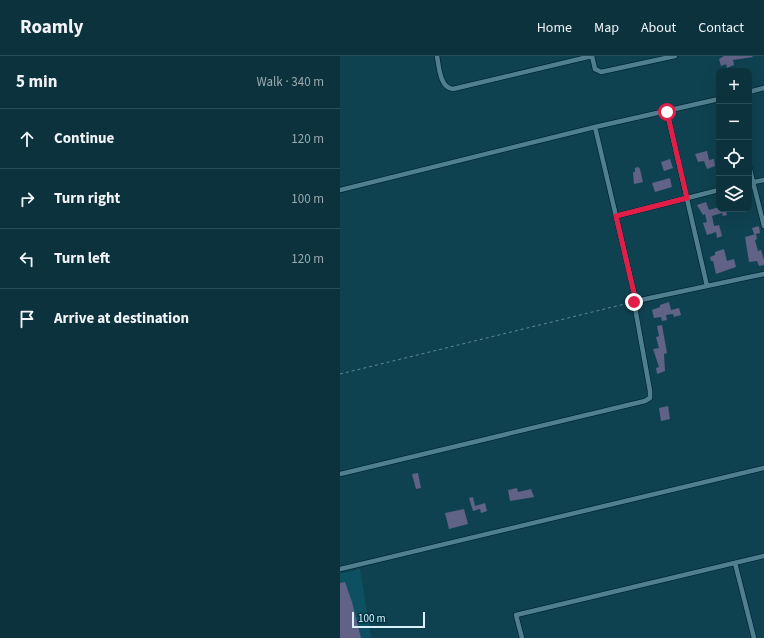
<!DOCTYPE html>
<html lang="en">
<head>
<meta charset="utf-8">
<style>
	body { margin:0; font-family:"Source Sans 3",sans-serif; background:#193e48; color:#f1f3f6 }
	.controls { position:absolute; right:12px; top:12px; display:grid; overflow:hidden; border-radius:8px; box-shadow:0 4px 16px #0002 }
	.controls button { width:36px; height:36px; display:grid; place-items:center; padding:0; border:0; border-bottom:1px solid #2b4d57; background:#0b323d; color:#f1f3f6; font:20px sans-serif }
	.scale { position:absolute; left:12px; bottom:10px; width:73px; box-sizing:border-box; padding-left:4px; border:2px solid #d8f0f9; border-top:0; font-size:11px; line-height:14px; white-space:nowrap; color:#d8f0f9; -webkit-text-stroke:3px #013746; paint-order:stroke }
	.stop { position:absolute; width:12px; height:12px; margin:-9px; border:3px solid #e11d48; border-radius:50%; background:#fff }
	.stop.end { background:#e11d48; border-color:#fff; box-shadow:0 1px 4px #0008 }
	.list { margin:0; padding:0; list-style:none }
	h2 { display:flex; justify-content:space-between; align-items:center; height:52px; margin:0; padding:0 16px; font-size:17px }
	h2 small { font-size:13px; font-weight:400; color:#9aaab0 }
	.list li { display:grid; grid-template-columns:26px 1fr auto; gap:12px; align-items:center; box-sizing:border-box; height:60px; padding:0 16px; border-top:1px solid #2b4d57 }
	.list b { display:block; font-size:15px; white-space:nowrap }
	.list em { font-size:13px; font-style:normal; color:#9aaab0 }
	.icon { flex:none; width:22px; height:22px; fill:none; stroke:currentColor; stroke-width:2; stroke-linecap:round; stroke-linejoin:round }
	.map { position:relative; flex:none; width:424px; height:582px; overflow:hidden }
	header { display:flex; align-items:center; gap:24px; box-sizing:border-box; height:56px; padding:0 20px; background:#0b323d; border-bottom:1px solid #2b4d57 }
	header strong { font-size:19px }
	nav { display:flex; gap:22px; margin-inline-start:auto; font-size:14px }
	main { display:flex }
	aside { flex:1; background:#0b323d }
	.map>svg:first-child { display:block }
</style>
</head>
<body>
<header>
<strong>Roamly</strong>
<nav><a>Home</a><a>Map</a><a>About</a><a>Contact</a></nav>
</header>
<main>
<aside>
<h2>5 min<small>Walk · 340 m</small></h2>
<ul class="list">
<li><svg class="icon" aria-label="ahead" viewBox="0 0 24 24"><path d="M12 20V5M6 11l6-6 6 6"/></svg><div><b>Continue</b></div><em>120 m</em></li>
<li><svg class="icon" aria-label="right" viewBox="0 0 24 24"><path d="M7 20v-9h11M14 6l5 5-5 5"/></svg><div><b>Turn right</b></div><em>100 m</em></li>
<li><svg class="icon" aria-label="left" viewBox="0 0 24 24"><path d="M17 20v-9H6M10 6l-5 5 5 5"/></svg><div><b>Turn left</b></div><em>120 m</em></li>
<li><svg class="icon" aria-label="arrive" viewBox="0 0 24 24"><path d="M6 21V4h12l-3 4 3 4H6"/></svg><div><b>Arrive at destination</b></div></li>
</ul>
</aside>
<div class="map">
<svg width="424" height="582" viewBox="0 0 424 582">
	<rect width="100%" height="100%" fill="#0f4251"/>
	<path fill="#0d5061" d="M20,513l11,69h-31v-64z"/>
	<path fill="#606286" d="M384,0h28l1,1 -20,3 1,5 -7,3 -1,-4 -5,2 -2,-7z
		M367,95l2,9 5,-1 1,7 -8,3 -3,-8 -6,1 -3,-8z
		M330,103l3,9 -9,3 -3,-9z
		M298,111l2,2 3,13 -9,2 -1,-12h2v-4z
		M330,122l2,9 -17,5 -3,-9z
		M366,146l3,8 10,-3v2h12l-5,3 1,3 -4,1 -1,-3 -10,3 2,10 5,-1 3,11 -5,2 -1,-6 -9,3 -4,-12 4,-1 -2,-8 -2,1 -6,-10z
		M419,170l1,7 -4,1 1,5 -2,1 3,11 3,-1 3,10v5l-5,1 -2,-5 -8,1 -4,-25 11,-3h-2l-2,-6z
		M384,193l3,12 7,-2 2,8 -20,7 -3,-13h-2l-1,-4 5,-2v-3z
		M329,246l2,8 8,-2 2,7 -7,2 -1,-3 -7,1 1,5 -5,1 -1,-4 -7,1 -2,-8 8,-3v-2z
		M322,269l5,28 -3,1 1,17 -8,3 -1,-6 3,-1 -6,-18 6,-1 -3,-11 3,-1 -2,-10z
		M328,350l2,13 -9,2 -2,-13z
		M78,417l3,15 -5,1 -4,-15z
		M177,432l1,4 13,-3 3,8 -24,4 -2,-11z
		M133,441l2,9 10,-3 2,8 -6,2 -1,-4 -7,2 -4,-13z
		M124,453l4,15 -19,5 -4,-16z
		M5,526l7,20 9,36h-21v-55z"/>
	<g fill="none" stroke-linecap="round" stroke-linejoin="round">
		<g stroke="#012732" stroke-width="6">
			<path id="street" d="M97,0c2,11 3,32 16,33l139,-33 3,13 6,3 74,-16
				M409,36l15,-4
				M327,56l40,174
				M255,71l41,174 128,-27
				M409,110l15,60
				M409,127l15,-3
				M0,134l255,-63 124,-28
				M276,160l103,-26
				M0,418l305,-73 5,-3v-7l-16,-89
				M395,507l19,75
				M0,513l424,-101
				M182,582l-6,-23 248,-59"/>
		</g>
		<path stroke="#5e8793" stroke-width="1" stroke-dasharray="3 3" stroke-linecap="butt" d="M0,318l289,-71"/>
		<use href="#street" stroke="#508090" stroke-width="4.5"/>
	</g>
	<g fill="none" stroke-linecap="round" stroke-linejoin="round">
		<path stroke="#e11d48" stroke-width="5" d="M294,246h2l-20,-86 71,-18 -20,-86"/>
	</g>
</svg>
<div class="controls">
<button>+</button>
<button>−</button>
<button><svg class="icon" aria-label="locate" viewBox="0 0 24 24"><circle cx="12" cy="12" r="6"/><path d="M12 2v4M12 18v4M2 12h4M18 12h4"/></svg></button>
<button><svg class="icon" aria-label="layers" viewBox="0 0 24 24"><path d="M12 4l9 5-9 5-9-5zM3 14l9 5 9-5"/></svg></button>
</div>
<div class="scale">100 m</div>
<div class="stop" style="left:327px;top:56px"></div>
<div class="stop end" style="left:294px;top:246px"></div>
</div>
</main>
</body>
</html>
